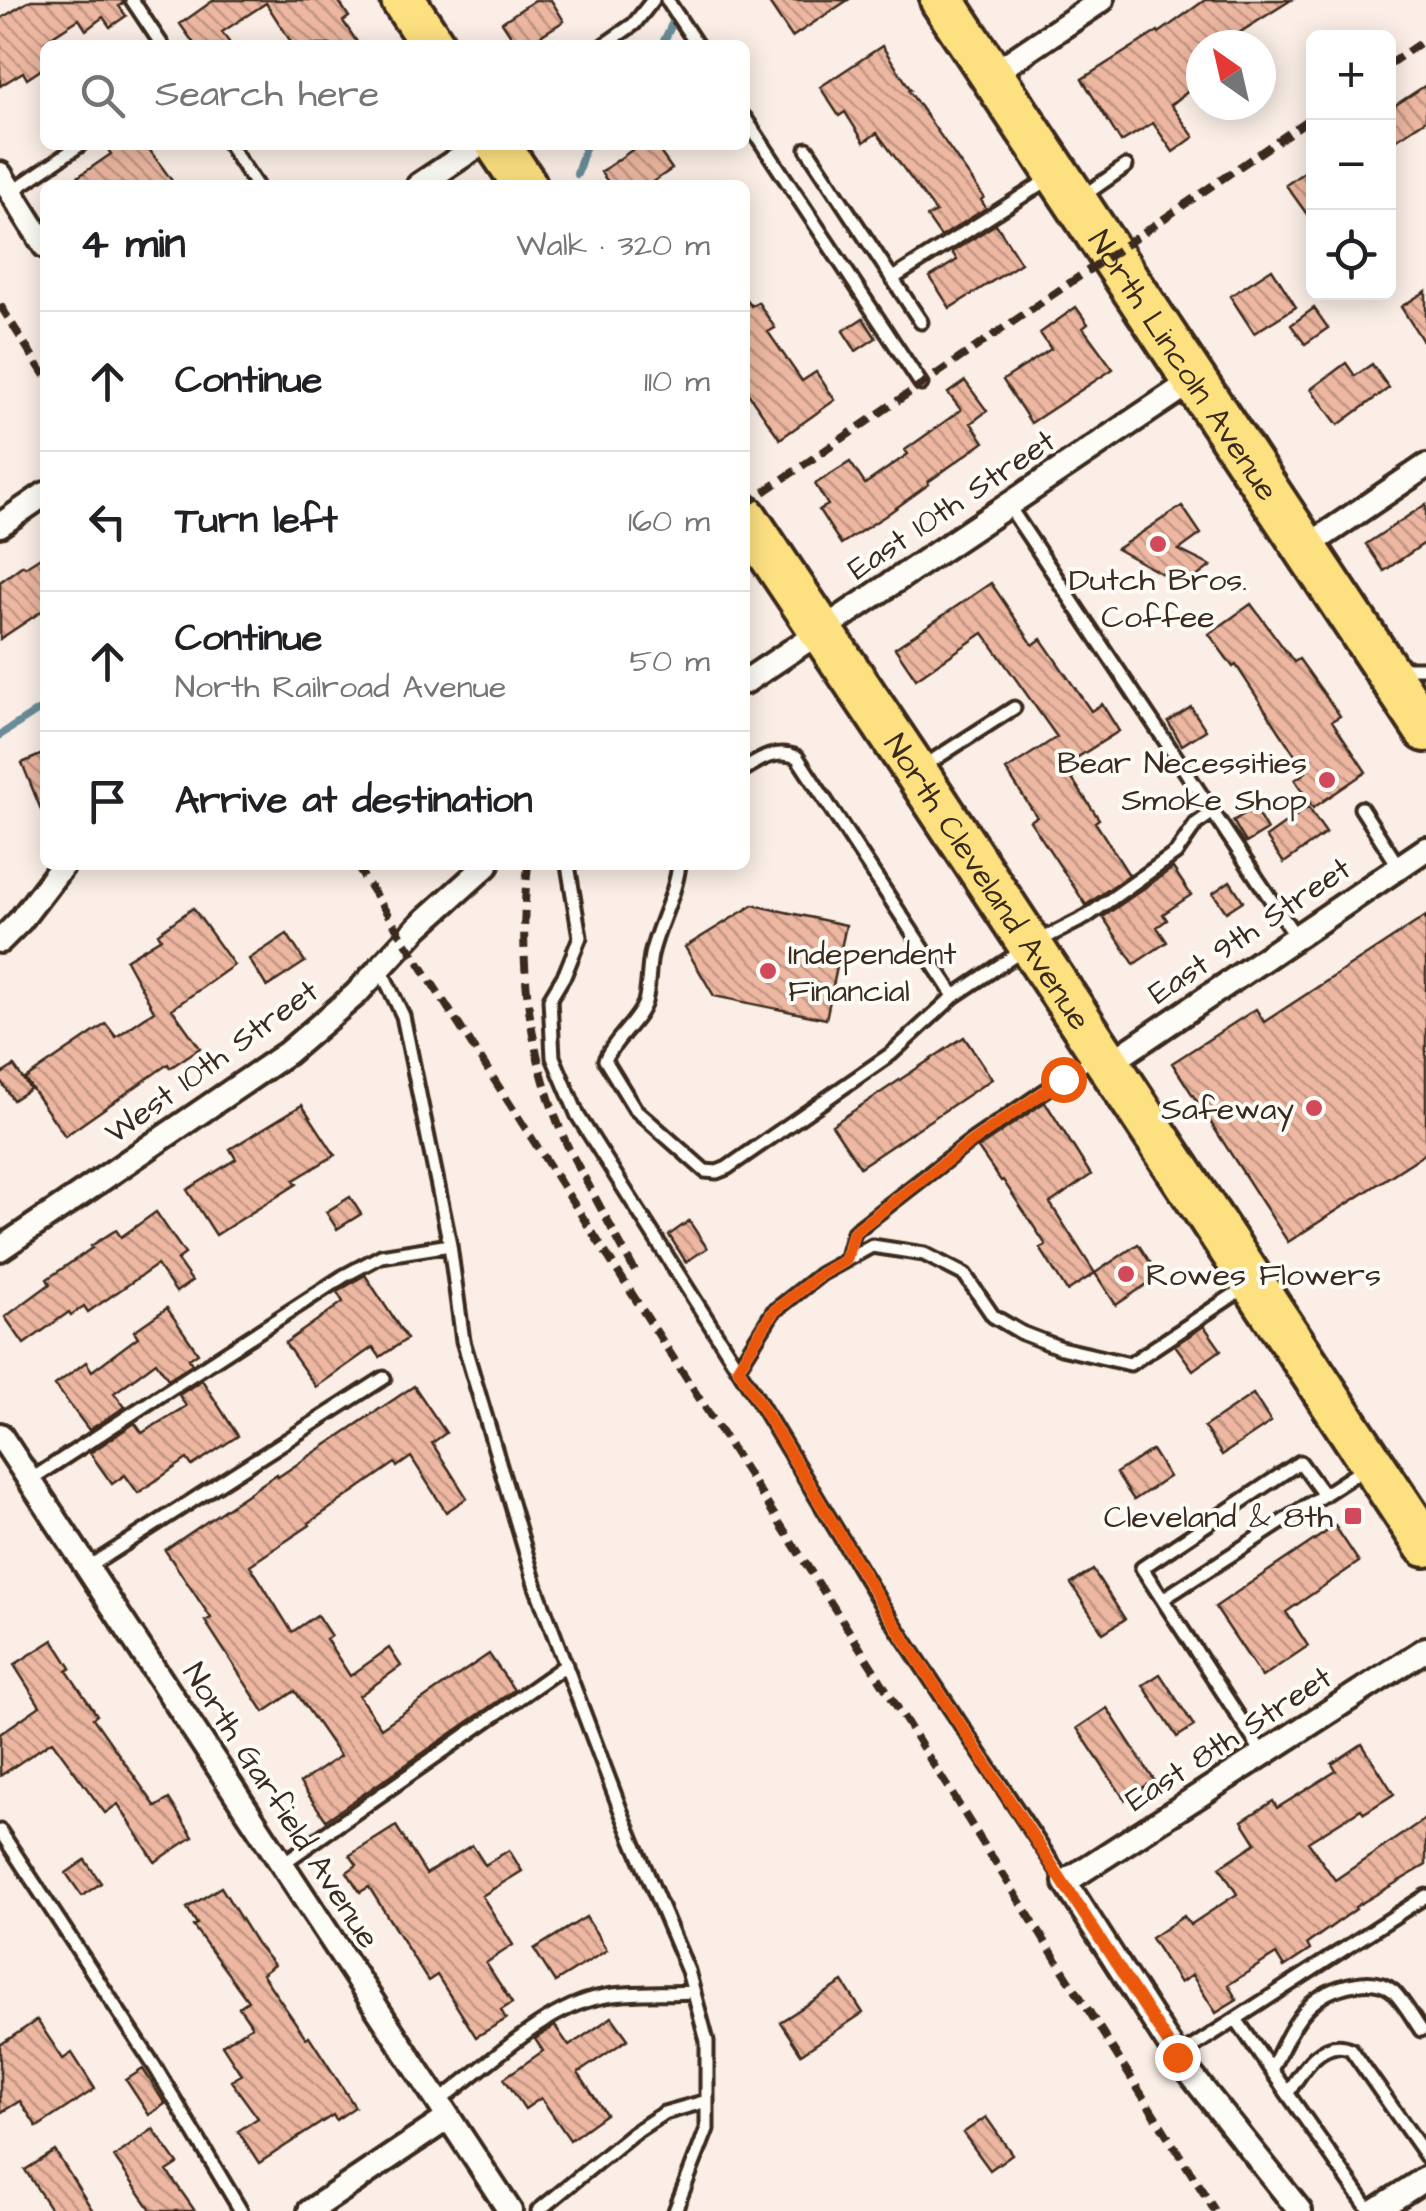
<!DOCTYPE html>
<html lang="en">
<head>
<meta charset="utf-8">
<style>
	body { margin:0; font-family:"Architects Daughter",sans-serif; background:#f6f6f6; color:#202124 }
	.controls { position:absolute; right:30px; top:30px; display:grid; overflow:hidden; border-radius:15px; box-shadow:0 5px 25px #0003 }
	.controls button { width:90px; height:90px; display:grid; place-items:center; padding:0; border:0; border-bottom:2px solid #e0e0e0; background:#fff; color:#202124; font:50px sans-serif }
	.compass { position:absolute; left:1186px; top:30px; width:90px; height:90px; border-radius:50%; background:#fff; box-shadow:0 5px 25px #0003; rotate:326deg }
	.stop { position:absolute; width:30px; height:30px; margin:-22px; border:8px solid #ea580c; border-radius:50%; background:#fff }
	.stop.end { background:#ea580c; border-color:#fff; box-shadow:0 2px 10px #0008 }
	.list { margin:0; padding:0; list-style:none }
	h2 { display:flex; justify-content:space-between; align-items:center; height:130px; margin:0; padding:0 40px; font-size:42px }
	h2 small { font-size:32px; font-weight:400; color:#757577 }
	.list li { display:grid; grid-template-columns:65px 1fr auto; gap:30px; align-items:center; box-sizing:border-box; height:140px; padding:0 40px; border-top:2px solid #e0e0e0 }
	.list b { display:block; font-size:38px; white-space:nowrap }
	.list p { margin:0; font-size:32px; white-space:nowrap; color:#757577 }
	.list em { font-size:32px; font-style:normal; color:#757577 }
	.icon { flex:none; width:55px; height:55px; fill:none; stroke:currentColor; stroke-width:2; stroke-linecap:round; stroke-linejoin:round }
	.map { position:relative; flex:none; width:1426px; height:2211px; overflow:hidden }
	.search { position:absolute; background:#fff; box-shadow:0 5px 25px #0003; left:40px; top:40px; width:710px; height:110px; display:flex; align-items:center; gap:25px; box-sizing:border-box; padding:0 35px; border-radius:15px; color:#757577; font-size:38px }
	.panel { position:absolute; background:#fff; box-shadow:0 5px 25px #0003; left:40px; top:180px; width:710px; height:690px; border-radius:15px }
	.map>svg:first-child { display:block }
</style>
</head>
<body>
<div class="map">
<svg width="1426" height="2211" viewBox="0 0 1426 2211">
	<defs>
		<pattern id="building-back-hatch" width="6" height="6" patternUnits="userSpaceOnUse" patternTransform="scale(2.5)"><rect width="6" height="6" fill="#edb7a1"/><path d="M-1 5l2 2M0 0l6 6M5-1l2 2" fill="none" stroke="#c19583"/></pattern>
	</defs>
	<rect width="100%" height="100%" fill="#faeee6"/>
	<filter id="ink" filterUnits="userSpaceOnUse"><feTurbulence type="fractalNoise" baseFrequency=".01" numOctaves="2"/><feDisplacementMap in="SourceGraphic" scale="20" xChannelSelector="R" yChannelSelector="G"/><feConvolveMatrix kernelMatrix="1 2 1 2 8 2 1 2 1" color-interpolation-filters="sRGB"/></filter>
	<g filter="url(#ink)">
		<g fill="none" stroke-linecap="round" stroke-linejoin="round">
			<path stroke="#698c98" stroke-width="8" d="M662,45l11,-23
				M577,174l9,-29
				M0,735l45,-29"/>
		</g>
		<path fill="url(#building-back-hatch)" stroke="#3b2a1e" stroke-width="2.5" d="M31,0h92v3l-4,3 7,10 -16,11 -7,-10 -17,13 -7,-11 -34,22v26l-18,12 -4,-7 -23,14v-67z
			M214,0h124l11,17 -6,4 16,24h-66l-27,-42 -44,29 9,13h-36l-15,-21z
			M535,0h16l13,21 -38,24h-9l-15,-23z
			M767,0h81l-56,37z
			M1205,0h86l-71,45h-19v36l-30,24 23,32 -21,15 -20,-29 -32,19 -39,-63 76,-48 1,2z
			M882,46l29,44 -2,1 75,106 -3,3 5,8 -45,29 -14,-20 9,-5 -59,-79 -13,9 -19,-30 -6,4 -19,-29z
			M1426,85v35l-38,25v-35z
			M105,145h41l29,40h-109l45,-31z
			M639,145h16l17,24 -24,16h-38l-9,-13z
			M1314,165v59l-28,-39z
			M996,224l25,39 -71,45 -20,-31 27,-17 -5,-8z
			M1272,269l24,38 -42,26 -24,-37z
			M1426,291v55l-25,-39z
			M745,298l6,8 7,-4 17,26 -7,4 34,49 14,-9 19,28 -55,39 -35,-50z
			M1076,307l12,17 -5,4 30,41 -82,54 -28,-43 48,-31 -11,-16z
			M1314,308l14,20 -23,16 -14,-19z
			M863,318l13,20 -20,13 -13,-20z
			M1346,363l9,13 17,-12 17,24 -51,37 -27,-36z
			M965,381l22,30 -16,12 13,19 -56,40 1,2 -44,32 -44,28 -22,-34 9,-5 -13,-21 35,-22 15,22 43,-30 -3,-4 56,-40 -13,-17z
			M1426,504v38l-42,29 -18,-27z
			M1182,506l19,28 -22,16 32,16 -27,20 -67,-37z
			M45,554v55l-45,30v-57l23,-17 2,2z
			M991,583l42,62 8,-6 50,72 11,-7 17,27 -52,33 6,10 -3,2 29,43 -4,3 34,53 -43,30 -56,-84 7,-4 -31,-47 51,-33 -74,-104 -67,46 -21,-31z
			M1251,604l43,58 5,-3 41,57 -8,5 34,51 -53,36 -18,-28 11,-8 -70,-107 -3,2 -24,-33z
			M1191,707l15,23 -24,15 -14,-23z
			M45,753v64h-1l-22,-54z
			M1308,807l18,26 -42,30 -18,-26z
			M1254,808l13,22 -21,13 -13,-22z
			M1173,868l18,27 -28,19 4,6 -10,7 10,15 -33,22 -31,-47z
			M1230,881l13,20 -17,11 -13,-19z
			M753,905l93,20 -20,94 -112,-23 -29,-49z
			M193,908l41,57 -62,44 28,39 -30,20 -2,-4 -103,72 -40,-57 81,-55 10,13 38,-26 -28,-51 35,-22 -3,-5z
			M1426,916v237l-138,89 -116,-179 84,-54 8,13z
			M287,934l18,28 -38,25 -18,-28z
			M964,1037l28,42 -132,88 -28,-42z
			M14,1066l16,23 -17,11 -13,-20v-5z
			M1045,1102l46,73 -41,28 45,70 -28,18 -27,-43 6,-3 -43,-65 -2,1 -23,-33z
			M302,1105l33,50 -41,25 3,4 -81,51 -29,-45 49,-31 -6,-10z
			M350,1197l11,17 -24,15 -11,-17z
			M156,1212l29,42 -8,6 15,21 -16,11 -19,-27 -69,47 -4,-6 -13,9 -2,-3 -45,32 -19,-27 45,-33 -3,-5 45,-31 -1,-2 25,-16 5,7z
			M689,1221l18,27 -21,14 -17,-27z
			M1138,1244l21,32 -43,29 -21,-32z
			M365,1275l42,64 -27,18 -7,-10 -57,40 -31,-44 58,-41 -6,-10z
			M167,1308l31,45 -9,6 3,5 -24,15 -12,-17 -42,31 11,14 -36,23 -34,-45 31,-23 6,9 46,-34 -4,-6z
			M1204,1326l17,24 -28,20 -18,-25z
			M202,1380l36,56 -46,30 -5,-7 -49,34 -13,-18 -13,9 -22,-31 45,-30 7,10 44,-27 -7,-11z
			M414,1386l32,47 -14,10 35,55 -21,14 -35,-55 -14,10 -2,-4 -86,60 1,2 -60,40 42,67 25,-17 14,21 -5,3 24,37 39,-28 12,18 -42,30 22,32 108,-74 25,36 -188,130 -26,-37 40,-27 -45,-65 -31,21 -59,-91 6,-3 -46,-68 112,-76 1,3z
			M1253,1394l18,28 -49,33 -18,-28z
			M1152,1450l17,27 -35,23 -18,-27z
			M1335,1526l24,36 -73,50 22,34 -46,31 -47,-70z
			M1093,1570l32,49 -22,14 -32,-49z
			M53,1640l18,28 -4,3 30,44 -4,3 29,41 34,48 13,-8 24,38 -38,25 -37,-58 -13,9 -53,-72 -52,35v-42l40,-28 -26,-41z
			M1160,1674l34,52 -17,11 -34,-52z
			M1107,1708l47,72 -29,20 -48,-72z
			M1362,1744l32,50 -30,19 -3,-4 -53,33 27,38 91,-62v47l-71,42 1,2 -49,35 3,6 -26,17 -8,-13 -48,31 9,15 -21,13 -24,-38 -12,8 -29,-45 33,-22 6,9 47,-31 -17,-27 36,-24 -14,-22 31,-20 4,7 59,-37 -4,-7z
			M396,1826l30,48 46,-29 13,20 24,-15 13,21 -40,25 31,49 -27,18 26,40 -11,7 5,9 -30,18 -39,-62 -9,6 -59,-94 -9,5 -13,-20 10,-7 -7,-10z
			M85,1860l16,23 -19,13 -16,-23z
			M221,1887l35,56 18,22 -12,9 44,64 3,-2 46,71 -19,13 -3,-5 -74,48 -21,-32 20,-13 -27,-37 10,-7 -19,-29 30,-19 -13,-19 9,-6 -55,-75 4,-2 -10,-16z
			M586,1917l21,33 -52,32 -21,-33z
			M843,1982l20,31 -62,41 -21,-32z
			M612,2017l16,22 -50,34 28,41 -36,26 -29,-42 -16,11 -21,-31 39,-27 -8,-12 20,-13 14,20z
			M37,2020l26,39 9,-6 23,36 -58,38 -17,-26 -20,12v-68z
			M143,2069l22,35 -16,11 -23,-35z
			M986,2117l26,37 -22,16 -27,-37z
			M153,2129l25,35 -11,7 28,40h-43l-38,-54z
			M55,2151l38,60h-41l-27,-41z"/>
		<g fill="none" stroke-linecap="round" stroke-linejoin="round">
			<g stroke="#3b2a1e" stroke-width="19">
				<path id="lane" d="M132,0l30,45
					M667,0l30,45
					M604,45l30,-21 19,-24
					M745,118l176,266
					M229,145l27,40
					M807,149l114,173
					M11,192l69,-47
					M1083,196l43,-30
					M892,279l157,-100
					M1008,505l288,432
					M1395,668h31
					M924,766l90,-58
					M745,769c17,-11 32,-20 52,-12l157,239 69,-46
					M1361,808l38,59
					M568,865l12,72 -15,37 -15,25 3,58 25,59 175,276 130,215 182,275
					M679,865c-4,32 -21,59 -28,90 -3,15 -2,32 -6,47 -6,19 -30,36 -40,58l30,49 70,62 12,1 10,-4 164,-114 63,-58
					M1039,941l47,-24 90,-64 20,-29 17,-12
					M380,968l23,48 47,229 13,96 73,246 86,227 66,157 19,70v88l-32,82
					M846,1260l8,-28 117,-91 122,-83
					M738,1368l35,-56 48,-38 51,-28 52,8 41,21 28,41 29,17 39,15 69,16 117,-78
					M30,1480l314,-204 37,-20 69,-11
					M87,1568l297,-190
					M1163,1599l202,-131
					M1263,1754l-121,-186 158,-106 24,33
					M0,1831l155,236 86,144
					M282,1864l284,-199
					M1236,2019l35,51
					M1177,2057l249,-161
					M1288,2093c13,-21 34,-57 63,-44l75,107
					M438,2102c46,-33 107,-95 163,-105 29,-6 63,-3 93,-5
					M538,2211l94,-77 32,-21 43,-12
					M1370,2211l-99,-141c21,-41 33,-78 84,-86 14,-3 27,-2 38,7 11,11 19,26 28,39"/>
			</g>
			<g stroke="#3b2a1e" stroke-width="30">
				<path id="street" d="M991,75l111,-75
					M0,174l45,72
					M419,185l60,-40
					M0,525l45,-31
					M1305,548l121,-82
					M745,682l449,-302
					M0,941l20,-20 43,-56
					M1109,1064l317,-215
					M0,1249l287,-196 69,-59 62,-67 69,-62
					M0,1435l510,776
					M310,2211l138,-93
					M1300,2211l-123,-154 -112,-175 361,-233
					M1375,2211l51,-33"/>
			</g>
			<g stroke="#3b2a1e" stroke-width="50">
				<g id="highway">
					<path d="M403,0l30,45"/>
					<path id="s1" d="M942,0l484,730"/>
					<path d="M498,145l27,40"/>
					<path id="s2" d="M745,517l171,255 510,773"/>
				</g>
			</g>
			<use href="#lane" stroke="#fdfcf7" stroke-width="11"/>
			<use href="#street" stroke="#fdfcf7" stroke-width="22"/>
			<use href="#highway" stroke="#fde080" stroke-width="42"/>
			<path stroke="#3b2a1e" stroke-width="8" stroke-dasharray="15 8" stroke-linecap="butt" d="M1388,65l38,-26
				M0,305l45,71
				M745,505l569,-389
				M356,865l502,780 357,566
				M528,865c-10,92 -1,187 36,273 7,17 17,33 25,48 16,30 32,60 48,89"/>
		</g>
	</g>
	<g fill="none" stroke-linecap="round" stroke-linejoin="round" filter="url(#ink)">
		<path stroke="#ea580c" stroke-width="12" d="M1063,1079l-92,63 -117,90 -8,28 -25,14 -48,38 -35,56 145,238 294,451"/>
	</g>
	<g fill="#d1495b" stroke="#fdfcf7" stroke-width="4">
		<circle cx="1158" cy="544" r="10"/>
		<circle cx="1327" cy="780" r="10"/>
		<circle cx="768" cy="971" r="10"/>
		<circle cx="1314" cy="1108" r="10"/>
		<circle cx="1126" cy="1274" r="10"/>
		<rect x="1343" y="1506" width="20" height="20" rx="5"/>
	</g>
	<g text-anchor="middle" stroke-width="8" stroke-linejoin="round" paint-order="stroke">
		<g font-size="32" fill="#3b2a1e" stroke="#fdfcf7">
			<text dy="11" stroke="none"><textPath href="#s1" startOffset="438">North Lincoln Avenue</textPath></text>
			<text transform="translate(951 504) rotate(-34)" y="11">East 10th Street</text>
			<text dy="11" stroke="none"><textPath href="#s2" startOffset="438">North Cleveland Avenue</textPath></text>
			<text transform="translate(1249 930) rotate(-34)" y="11">East 9th Street</text>
			<text transform="translate(211 1061) rotate(-36)" y="11">West 10th Street</text>
			<text transform="translate(1228 1738) rotate(-33)" y="11">East 8th Street</text>
			<text transform="translate(282 1805) rotate(57)" y="11">North Garfield Avenue</text>
		</g>
		<g font-size="32" fill="#3b2a1e" stroke="#fdfcf7" text-anchor="end">
			<text x="1158" y="590" text-anchor="middle">Dutch Bros.<tspan x="1158" dy="37">Coffee</tspan></text>
			<text x="1307" y="773">Bear Necessities<tspan x="1307" dy="37">Smoke Shop</tspan></text>
			<text x="788" y="964" text-anchor="start">Independent<tspan x="788" dy="37">Financial</tspan></text>
			<text x="1294" y="1119">Safeway</text>
			<text x="1146" y="1285" text-anchor="start">Rowes Flowers</text>
			<text x="1333" y="1527">Cleveland &amp; 8th</text>
		</g>
	</g>
</svg>
<div class="controls">
<button>+</button>
<button>−</button>
<button><svg class="icon" aria-label="locate" viewBox="0 0 24 24"><circle cx="12" cy="12" r="6"/><path d="M12 2v4M12 18v4M2 12h4M18 12h4"/></svg></button>
</div>
<svg class="compass" viewBox="-18 -18 36 36"><path d="M0-13l5 13h-10z" fill="#e53935"/><path d="M0 13l5-13h-10z" fill="#757577"/></svg>
<div class="stop" style="left:1063px;top:1079px"></div>
<div class="stop end" style="left:1177px;top:2057px"></div>
<div class="search"><svg class="icon" aria-label="search" viewBox="0 0 24 24"><circle cx="10" cy="10" r="6"/><path d="M15 15l6 6"/></svg>Search here</div>
<section class="panel">
<h2>4 min<small>Walk · 320 m</small></h2>
<ul class="list">
<li><svg class="icon" aria-label="ahead" viewBox="0 0 24 24"><path d="M12 20V5M6 11l6-6 6 6"/></svg><div><b>Continue</b></div><em>110 m</em></li>
<li><svg class="icon" aria-label="left" viewBox="0 0 24 24"><path d="M17 20v-9H6M10 6l-5 5 5 5"/></svg><div><b>Turn left</b></div><em>160 m</em></li>
<li><svg class="icon" aria-label="ahead" viewBox="0 0 24 24"><path d="M12 20V5M6 11l6-6 6 6"/></svg><div><b>Continue</b><p>North Railroad Avenue</p></div><em>50 m</em></li>
<li><svg class="icon" aria-label="arrive" viewBox="0 0 24 24"><path d="M6 21V4h12l-3 4 3 4H6"/></svg><div><b>Arrive at destination</b></div></li>
</ul>
</section>
</div>
</body>
</html>
